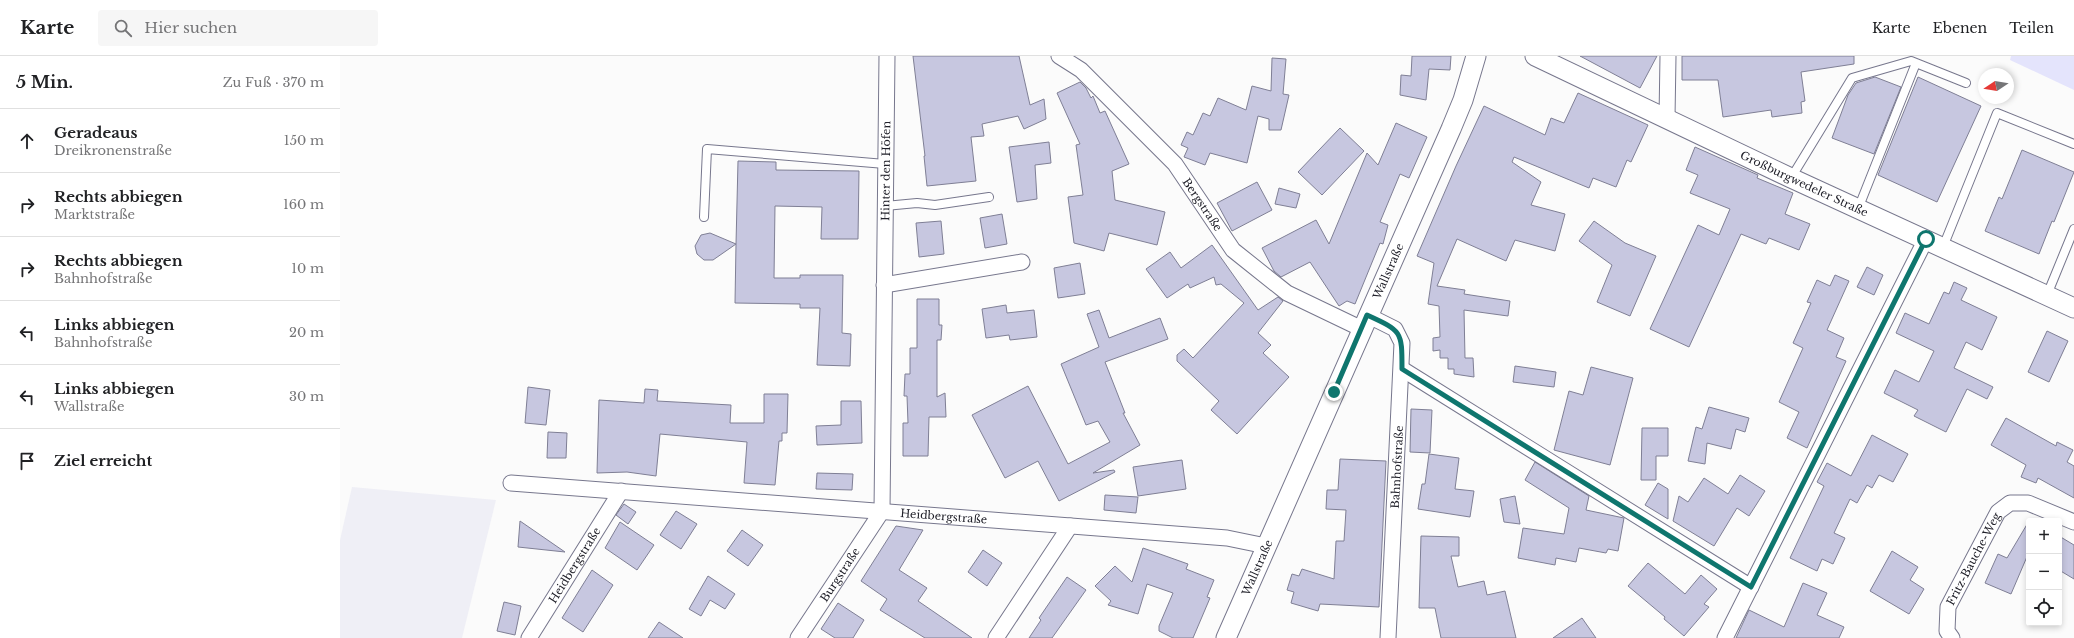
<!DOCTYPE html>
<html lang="de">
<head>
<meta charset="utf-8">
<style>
	body { margin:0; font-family:"Libre Baskerville",serif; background:#f6f6f6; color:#202124 }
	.controls { position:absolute; right:12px; bottom:12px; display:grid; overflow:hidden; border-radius:4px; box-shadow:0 2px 6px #0003 }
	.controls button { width:36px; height:36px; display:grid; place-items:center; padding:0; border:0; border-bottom:1px solid #e0e0e0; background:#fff; color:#202124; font:20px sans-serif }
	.compass { position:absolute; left:1638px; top:12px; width:36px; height:36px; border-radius:50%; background:#fff; box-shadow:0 2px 6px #0003; rotate:258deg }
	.stop { position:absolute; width:12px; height:12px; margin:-9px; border:3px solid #0f766e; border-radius:50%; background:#fff }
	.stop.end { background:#0f766e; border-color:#fff; box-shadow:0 1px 4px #0008 }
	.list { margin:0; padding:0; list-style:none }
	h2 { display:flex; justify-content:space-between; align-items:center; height:52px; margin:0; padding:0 16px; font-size:17px }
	h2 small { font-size:13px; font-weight:400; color:#757577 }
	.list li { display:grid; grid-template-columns:26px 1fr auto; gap:12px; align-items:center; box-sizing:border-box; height:64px; padding:0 16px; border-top:1px solid #e0e0e0 }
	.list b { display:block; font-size:15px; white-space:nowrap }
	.list p { margin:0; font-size:13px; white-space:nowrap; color:#757577 }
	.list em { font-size:13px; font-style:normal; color:#757577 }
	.icon { flex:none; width:22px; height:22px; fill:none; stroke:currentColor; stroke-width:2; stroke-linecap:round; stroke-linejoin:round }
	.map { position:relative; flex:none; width:1734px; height:582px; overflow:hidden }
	header { display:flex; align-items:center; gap:24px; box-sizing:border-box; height:56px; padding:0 20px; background:#fff; border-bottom:1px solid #e0e0e0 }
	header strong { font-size:19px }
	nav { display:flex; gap:22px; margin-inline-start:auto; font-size:14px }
	.search { width:280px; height:36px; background:#f6f6f6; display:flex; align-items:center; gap:10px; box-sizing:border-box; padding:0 14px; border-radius:4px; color:#757577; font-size:15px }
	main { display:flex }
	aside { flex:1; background:#fff }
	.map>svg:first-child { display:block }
</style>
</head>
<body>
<header>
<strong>Karte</strong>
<div class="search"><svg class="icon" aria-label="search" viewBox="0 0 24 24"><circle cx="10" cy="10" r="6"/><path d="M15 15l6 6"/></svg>Hier suchen</div>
<nav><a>Karte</a><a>Ebenen</a><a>Teilen</a></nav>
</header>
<main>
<aside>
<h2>5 Min.<small>Zu Fuß · 370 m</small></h2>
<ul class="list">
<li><svg class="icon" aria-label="ahead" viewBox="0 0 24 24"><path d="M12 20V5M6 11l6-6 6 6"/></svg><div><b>Geradeaus</b><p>Dreikronenstraße</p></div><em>150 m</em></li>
<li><svg class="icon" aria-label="right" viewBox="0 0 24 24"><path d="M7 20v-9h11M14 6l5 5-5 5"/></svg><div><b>Rechts abbiegen</b><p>Marktstraße</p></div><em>160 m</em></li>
<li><svg class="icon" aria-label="right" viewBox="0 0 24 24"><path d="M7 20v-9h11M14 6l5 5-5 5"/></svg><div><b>Rechts abbiegen</b><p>Bahnhofstraße</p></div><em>10 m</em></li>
<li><svg class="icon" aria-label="left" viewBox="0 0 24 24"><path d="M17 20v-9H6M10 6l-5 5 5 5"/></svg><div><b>Links abbiegen</b><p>Bahnhofstraße</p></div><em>20 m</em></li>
<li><svg class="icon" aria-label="left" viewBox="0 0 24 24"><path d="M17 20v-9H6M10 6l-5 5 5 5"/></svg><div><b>Links abbiegen</b><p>Wallstraße</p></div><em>30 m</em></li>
<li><svg class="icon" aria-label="arrive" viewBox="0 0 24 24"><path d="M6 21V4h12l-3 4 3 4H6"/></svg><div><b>Ziel erreicht</b></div></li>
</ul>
</aside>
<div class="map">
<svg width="1734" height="582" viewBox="0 0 1734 582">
	<rect width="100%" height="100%" fill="#fbfbfb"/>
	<path fill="#efeff6" d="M12,431l144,13 -34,138h-122v-98z"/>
	<path fill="#e4e4fc" d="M1671,0h63v34l-64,-30z"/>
	<path fill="#c7c7e0" stroke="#7f7f95" d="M573,0h106l11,49 14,-6 2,20 -22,10 -6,-13 -36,8 2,12 -13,1 5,44 -49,5 -3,-30h1z
		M1072,0h39l-1,14 -21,-1 -3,31 -26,-5 1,-20 10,1z
		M1240,0h77l-17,32z
		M1342,0h172v8l-53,8 4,29 -4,1 1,11 -30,4 -1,-7 -48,7 -5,-37h-36z
		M932,2l14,1 -3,35 6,1 -8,35h-12v-11l-11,-3 -11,47 -37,-10 -5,12 -21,-8 4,-9 -7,-3 6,-13 6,3 10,-22 7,3 8,-18 28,12 6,-24 19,5z
		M1535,21l26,10 -27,67 -42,-16 16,-43 8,-12z
		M1578,21l63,29 -44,96 -59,-27z
		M740,26l6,6 5,10 2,-2 7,17 5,-2 24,53 -17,7 3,29 50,12 -8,33 -48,-12 -5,18 -30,-8 -6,-46 15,-2 -7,-50 4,-1 -23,-51z
		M1238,37l70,32 -17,37 -4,-2 -11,27 -23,-9 -4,10 -75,-31 -2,5 29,20 -10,23 34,9 -10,37 -40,-11 -9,21 -49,-22 -20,47 28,4 -1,4 46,7 -2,15 -44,-6 1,48h8l1,19 -20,-3v-5h-6v-11h-8v-8l-7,1v-13l7,-1 -1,-31 -11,-2 6,-41 -17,-7 39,-90 28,-60 61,29 6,-17 13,5z
		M1056,67l31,14 -18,41 -9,-4 -20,48 8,3 -5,19 -3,-1 -25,61 -8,-3 -8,5 -29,-44 -29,15 -7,-6 -12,-23 54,-28 13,24 38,-91 11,12z
		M1000,72l24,23 -42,44 -24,-23z
		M709,86l2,21 -16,2 2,34 -20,3 -8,-55z
		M1355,91l63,28 -1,3 36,15 -8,21 25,10 -11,26 -30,-12 -3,6 -25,-10 -52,113 -39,-18 48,-104 21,10 11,-26 -40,-16 8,-18 -12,-5z
		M1682,94l52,22 -20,50 -2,-1 -13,33 -54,-23 14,-34 3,2z
		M398,105l38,1v8l83,1 -1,68h-37l1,-32 -47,-1 -1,72h26v-3h43l-1,58 9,1 -1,32 -33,-1 3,-57h-20v-4l-65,-1 1,-59 -23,16h-9l-7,-6 -2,-8 6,-11 9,-2 26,11z
		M917,126l15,28 -40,21 -15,-28z
		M939,132l21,6 -4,14 -21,-4z
		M662,158l5,30 -22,4 -5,-30z
		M601,165l3,33 -25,3 -3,-34z
		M1254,165l31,22 31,13 -26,60 -33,-14 15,-37 -33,-24z
		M872,189l46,65 20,-13 5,4 -25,32 13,12 -8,8 26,24 -52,57 -26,-24 8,-9 -42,-40v-6l7,-6 9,9 51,-55 -23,-19 -5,1 -2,-8 -24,11 -2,-4 -21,14 -21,-29 24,-17 11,16z
		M740,207l5,31 -27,4 -4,-30z
		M1527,211l16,8 -9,20 -17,-8z
		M1495,219l14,6 -22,49 17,8 -8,19 10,4 -39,87 -20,-10 12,-26 -20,-10 24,-54 -10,-5 18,-40 -4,-1 10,-22 13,6z
		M1614,226l13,6 -6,12 36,17 -15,33 -16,-8 -12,26 39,19 -6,12 -20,-10 -21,43 -32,-16 4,-6 -34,-17 11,-23 24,12 15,-31 -38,-18 9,-20 24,11 15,-32 5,2z
		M577,243h22v26h3l-1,15h-4v57l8,-4 1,24h-17l-1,39h-25v-33h5l-1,-27h-3l1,-22h5v-26h7z
		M666,249l1,8 27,-3 3,27 -27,3 -1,-5 -23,3 -4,-29z
		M759,254l10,28 51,-20 8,21 -63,23 20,51h-2l17,32 -47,28 21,-3 1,2 -56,29 -21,-40 -33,17 -33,-63 56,-29 40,78 42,-22 -12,-21 -12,4 -25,-61 38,-17 -12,-33z
		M1707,275l21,10 -19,41 -21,-10z
		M1175,310l41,6 -2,15 -41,-5z
		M1251,311l42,11 -23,87 -56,-15 15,-59 14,4z
		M188,331l22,3 -4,35 -21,-2z
		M305,333l13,1 -1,11 74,4 -1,18h34v-29h24l-1,39h-5v8h-3l-4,44 -31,-2 3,-41 -87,-8 -4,42 -29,-4 -30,1 2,-73 45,3z
		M501,345h20l1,42 -45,2 -1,-19 25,-1z
		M1369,351l40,11 -4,14 -9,-3 -5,20 -24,-6 -2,21 -17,-3 8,-34 6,2z
		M1071,353l21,1 -2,43 -20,-1z
		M1666,362l50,28 1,-4 16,8 -6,12 7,4v32l-36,-20 -2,5 -15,-6 5,-12 -35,-20z
		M1302,372h26v28h-12v24h-15z
		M208,376l19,1 -1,25h-19z
		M1532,379l36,19 -15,28 -14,-7 -7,13 -5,-3 -10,18 -7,-4 -16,34 11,5 -12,26 -11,-5 -5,12 -27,-13 34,-72 -7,-4 10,-19 24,13z
		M1089,398l30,4 -4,31 19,2 -4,26 -52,-8 4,-25h3z
		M1000,403l46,2 -7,146 -59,-3 -2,7 -27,-8 3,-11 -7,-2 5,-16 7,2 3,-7 32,10 2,-38h8l2,-31 -20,-1 1,-19h11z
		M842,404l4,29 -48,7 -5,-29z
		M1195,406l54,34 -3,14 38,8 -6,33 -10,-2 -2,4 -27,-5 -3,14 -20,-4 -1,7 -37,-7 5,-30 41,6 5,-26 -44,-28z
		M477,417l36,1 -1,16 -36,-1z
		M1400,419l25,16 -16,25 -12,-8 -23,38 -41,-25 6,-25 9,6 16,-24 24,16z
		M1318,427l10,6v30l-23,-14z
		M765,439l33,2 -2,16 -32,-3z
		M1175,440l5,28 -16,-2 -4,-23z
		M284,448l12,8 -8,12 -12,-9z
		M336,455l21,13 -16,25 -21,-14z
		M180,465l45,31 -47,-5z
		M1689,465v31l-18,42 -26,-11 13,-29 9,4z
		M280,466l34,23 -17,25 -32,-22z
		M556,470l27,4 -24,40 28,18 -9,13 54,37h-47l-45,-28 7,-11 -26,-18z
		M402,474l21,15 -15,21 -21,-15z
		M1081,480l38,1v19h-8l7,31 26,-6 3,14 18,-4 11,47h-75l-6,-30h-16z
		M1719,480l15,9v34l-15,-9z
		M803,492l45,16 -2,5 28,11 -7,17 3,1 -17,40h-20l-14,-7v-5l14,-33 -26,-9 -9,30 -30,-9 3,-4 -16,-15 20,-20 17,16z
		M643,494l19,13 -15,23 -19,-14z
		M1552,495l26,16 -8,13 14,9 -15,25 -39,-23z
		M1308,507l37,31 16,-19 16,14 -13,15 5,3 -25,29 -20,-17 1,-2 -37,-31z
		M252,514l21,15 -30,47 -21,-14z
		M368,520l27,18 -10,15 -15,-9 -9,16 -12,-7z
		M727,521l19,13 -34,48h-23l12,-18 -2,-2z
		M1463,527l24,10 -10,22 27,12 -5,11h-103l13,-28 35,17z
		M164,546l17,4 -6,29 -18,-4z
		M498,547l26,17 -11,18h-18l-14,-9z
		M1242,562l14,20h-43z
		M319,566l24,16h-35z"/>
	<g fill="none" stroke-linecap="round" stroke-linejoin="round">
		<g stroke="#77778d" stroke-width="10">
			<path id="service" d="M1451,122l61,-100 59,-17 55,22
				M545,150l32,-3 18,2 54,-8
				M1518,153l58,-146
				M364,161l3,-68 178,15
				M1603,191l54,-134 77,31
				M1707,239l27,-66"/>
		</g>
		<g stroke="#77778d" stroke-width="17">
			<g id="minor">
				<path id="s1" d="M719,0l22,14 94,94 58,86 54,43 75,36"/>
				<path d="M1327,62l1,-62"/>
				<path d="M544,229l138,-23"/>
				<path d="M1027,259l28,14 7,14 -14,295"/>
				<path d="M1062,313l349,218"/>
				<path id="s2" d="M171,427l716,55 39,8"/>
				<path id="s3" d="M542,455l5,-455"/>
				<path id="s4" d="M189,582l92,-147"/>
				<path id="s5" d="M458,582l84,-127"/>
				<path d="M656,582l74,-112"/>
				<path d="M1385,582l201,-399"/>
				<path id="s6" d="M1612,582l-5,-7 1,-24 50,-95 12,-9h18l46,19"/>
			</g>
		</g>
		<g stroke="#77778d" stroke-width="21">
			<g id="tertiary">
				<path id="s7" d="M1195,0l256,122 283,130"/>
				<path id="s8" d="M886,582l225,-509 12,-29 13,-44"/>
			</g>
		</g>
		<use href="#service" stroke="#fff" stroke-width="8"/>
		<use href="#minor" stroke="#fff" stroke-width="15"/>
		<use href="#tertiary" stroke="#fff" stroke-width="19"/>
	</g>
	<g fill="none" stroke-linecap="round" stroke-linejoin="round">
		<path stroke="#0f766e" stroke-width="5" d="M994,336l33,-77c35,16 35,16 35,54l349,218 175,-348"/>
	</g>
	<g text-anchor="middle" stroke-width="4" stroke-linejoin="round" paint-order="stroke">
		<g font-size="11" fill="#22222b" stroke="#fff">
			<text dy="4" stroke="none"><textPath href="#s3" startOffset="340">Hinter den Höfen</textPath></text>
			<text dy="4" stroke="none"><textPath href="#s7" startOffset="298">Großburgwedeler Straße</textPath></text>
			<text dy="4" stroke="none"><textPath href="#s1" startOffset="208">Bergstraße</textPath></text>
			<text dy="4" stroke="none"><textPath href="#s8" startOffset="401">Wallstraße</textPath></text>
			<text transform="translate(1057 411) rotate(-87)" y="4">Bahnhofstraße</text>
			<text dy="4" stroke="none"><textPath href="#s2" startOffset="434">Heidbergstraße</textPath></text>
			<text dy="4" stroke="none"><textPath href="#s6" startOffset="87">Fritz-Bauche-Weg</textPath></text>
			<text dy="4" stroke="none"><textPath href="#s4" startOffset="86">Heidbergstraße</textPath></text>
			<text dy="4" stroke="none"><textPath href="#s8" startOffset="77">Wallstraße</textPath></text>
			<text dy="4" stroke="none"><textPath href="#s5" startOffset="76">Burgstraße</textPath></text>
		</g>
	</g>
</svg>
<div class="controls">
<button>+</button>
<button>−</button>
<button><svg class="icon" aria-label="locate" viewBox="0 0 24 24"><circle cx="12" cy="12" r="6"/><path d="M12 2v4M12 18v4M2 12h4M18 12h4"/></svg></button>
</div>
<svg class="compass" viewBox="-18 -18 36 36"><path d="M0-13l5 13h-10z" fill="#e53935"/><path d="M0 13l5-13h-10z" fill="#757577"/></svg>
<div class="stop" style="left:1586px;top:183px"></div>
<div class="stop end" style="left:994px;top:336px"></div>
</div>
</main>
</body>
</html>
